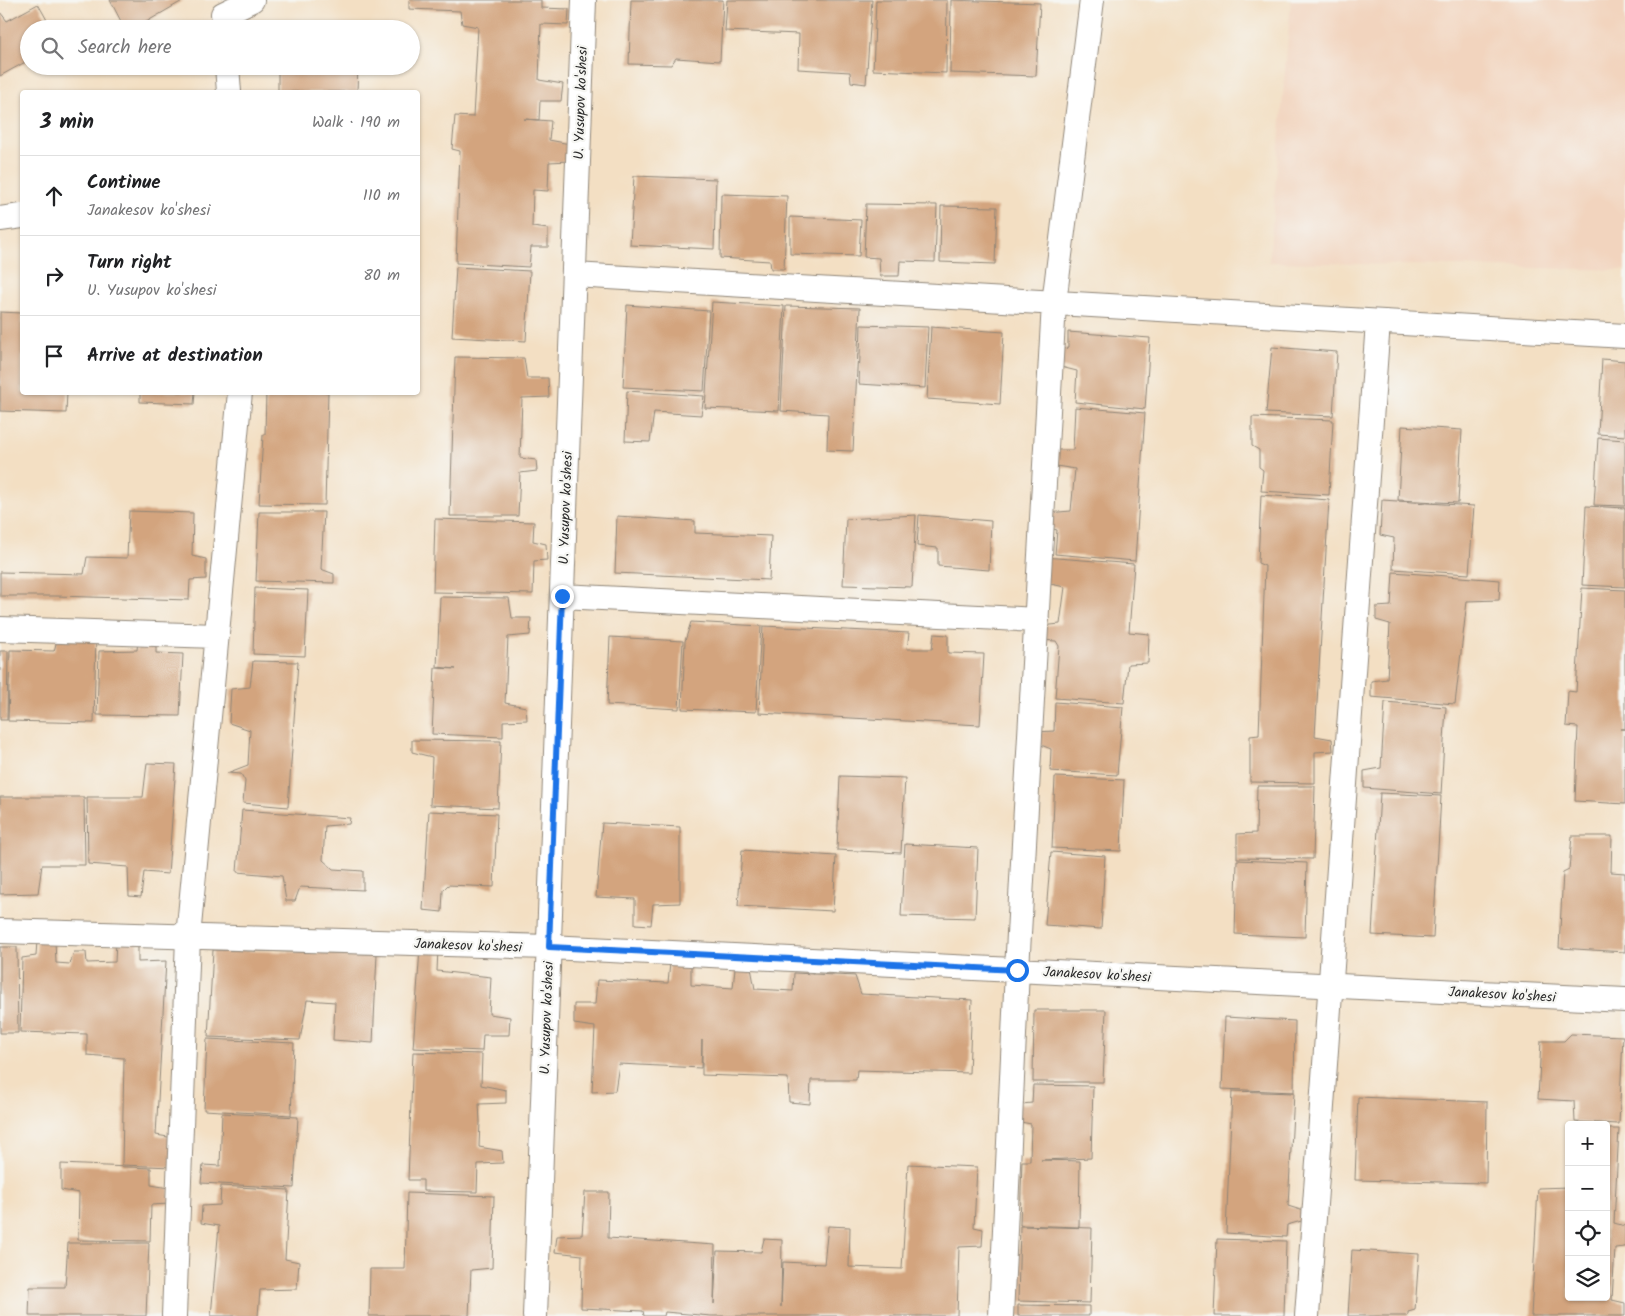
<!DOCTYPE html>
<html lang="en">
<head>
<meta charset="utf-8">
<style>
	body { margin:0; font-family:Kalam,sans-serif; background:#f2f2f2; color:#202124 }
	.controls { position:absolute; right:15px; bottom:15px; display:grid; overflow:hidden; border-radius:5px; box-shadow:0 1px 4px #0004 }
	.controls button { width:45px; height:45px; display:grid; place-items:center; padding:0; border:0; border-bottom:1px solid #e0e0e0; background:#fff; color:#202124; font:25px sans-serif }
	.stop { position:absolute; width:15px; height:15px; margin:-11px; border:4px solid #1a73e8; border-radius:50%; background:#fff }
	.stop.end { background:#1a73e8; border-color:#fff; box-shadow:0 1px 5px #0008 }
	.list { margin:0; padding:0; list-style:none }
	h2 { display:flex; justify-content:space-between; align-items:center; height:65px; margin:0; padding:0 20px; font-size:21px }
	h2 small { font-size:16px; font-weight:400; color:#757577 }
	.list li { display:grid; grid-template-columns:32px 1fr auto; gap:15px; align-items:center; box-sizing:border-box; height:80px; padding:0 20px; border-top:1px solid #e0e0e0 }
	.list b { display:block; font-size:19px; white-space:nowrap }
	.list p { margin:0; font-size:16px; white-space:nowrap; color:#757577 }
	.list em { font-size:16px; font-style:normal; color:#757577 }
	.icon { flex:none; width:28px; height:28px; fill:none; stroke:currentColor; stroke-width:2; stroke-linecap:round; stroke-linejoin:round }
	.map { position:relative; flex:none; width:1625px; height:1316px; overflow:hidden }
	.search { position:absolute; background:#fff; box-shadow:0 1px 4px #0004; left:20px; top:20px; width:400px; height:55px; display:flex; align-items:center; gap:12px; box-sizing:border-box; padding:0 18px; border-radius:28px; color:#757577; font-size:19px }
	.panel { position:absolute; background:#fff; box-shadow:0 1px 4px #0004; left:20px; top:90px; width:400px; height:305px; border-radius:5px }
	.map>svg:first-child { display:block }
</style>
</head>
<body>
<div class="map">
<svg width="1625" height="1316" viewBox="0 0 1625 1316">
	<rect width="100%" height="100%" fill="#f6f6f2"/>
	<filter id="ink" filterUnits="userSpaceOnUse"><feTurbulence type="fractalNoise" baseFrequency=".02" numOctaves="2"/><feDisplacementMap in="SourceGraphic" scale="10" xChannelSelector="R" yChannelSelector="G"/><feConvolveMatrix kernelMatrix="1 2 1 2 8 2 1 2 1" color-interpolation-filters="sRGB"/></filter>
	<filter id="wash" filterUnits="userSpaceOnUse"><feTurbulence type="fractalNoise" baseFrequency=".0096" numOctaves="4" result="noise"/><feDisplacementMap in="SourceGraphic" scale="20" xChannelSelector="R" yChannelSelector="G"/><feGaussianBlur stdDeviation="1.12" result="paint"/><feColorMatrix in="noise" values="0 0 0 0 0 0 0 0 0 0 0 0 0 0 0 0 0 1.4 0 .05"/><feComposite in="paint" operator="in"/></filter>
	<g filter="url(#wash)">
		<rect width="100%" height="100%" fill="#f3dfc3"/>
		<path fill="#f2d4be" d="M1291,0h334v270l-356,-8z"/>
		<g id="blocks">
			<path fill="#d3a47e" d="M110,0h74l-50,29h-9z
				M409,0h132v8l28,1 -1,16 -27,-1 -2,56 24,4 -2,17h-21l-1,19 -15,-1 27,2 -2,19 21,4 -1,17 -20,1 -1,29 -15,-1 -1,37 16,2v18h-17l-2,20 -73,-4 4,-112 -8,-2 3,-33 18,1 5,-90 -16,-3 -2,-13 -51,-2z
				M631,0h92l-3,61 -44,-3 -5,7 -42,-1z
				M727,0h145l-6,84 -15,-2 -1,-10 -52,-3 1,-35 -74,-3z
				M876,0h71l-1,73 -73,-3z
				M951,0l89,3 -4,73 -86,-3z
				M38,4l14,25h-23v31l-29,16v-64l7,9z
				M261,66h97l-1,26h-79v-21z
				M634,176l82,3 -2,70 -84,-4z
				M721,194l66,2 -3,73h-13l-1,-8 -50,-3z
				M866,204l71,1 -2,57 -35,-1 -1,15h-19l-1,-18 -15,-1z
				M941,206l56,1 -2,57 -55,-2z
				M790,217l71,3 -2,36 -69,-2z
				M456,267l74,4 -4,70 -74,-4z
				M712,302l72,4 -5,105 -74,-3z
				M627,305l82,6 -5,80 -81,-4z
				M786,306l74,2 -7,143 -26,-1 1,-36 -47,-3z
				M0,312l22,1v79h45l-1,21 -66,-2z
				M861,325l67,2 -3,61 -66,-4z
				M931,327l73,5 -4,72 -73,-5z
				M1068,332l82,6 -5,71 -70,-7 2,-31 -20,-5 2,-16 9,-2z
				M1272,347l65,5 -4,64 -67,-3z
				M455,357l69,1 3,20h21l1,19 -27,1 -2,60 16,2 1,11 -17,2 -2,43h-68z
				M1602,359l23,2v75l-27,-2z
				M627,391l77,5 -3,19 -47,-3 -4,30 -25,-1z
				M140,392h55l-1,12 -54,-2z
				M266,392h62l-3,113 -66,-1 4,-69h2z
				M1075,407l70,6 -10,148 -80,-7 2,-24 -11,-3 1,-14 24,-2 4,-42 -25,-4 2,-15h21z
				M1252,417l81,3 -4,75 -68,-4 2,-21 -4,-3v-17l-7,-4z
				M1402,426l60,4 -4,73 -60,-3z
				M1598,438l27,2v66l-31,-1z
				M1261,495l68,5 -14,236 17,3 1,12 -18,1v31l-65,-1v-46l9,-1 6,-169 -7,-3z
				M1382,500l92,6 -5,68 -76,-5 1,-31 -14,-3z
				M1586,506l39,2v79l-43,-2z
				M129,511l64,2 -1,43 14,3v20l-16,1 -1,20 -132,-4h-57v-24l84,2 3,-17 40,1z
				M259,512h65l-3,57 13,5v9l-78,-2z
				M916,515l-4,72 -69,-2 3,-66z
				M919,515l72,6 -2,49 -51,-4v-18l-21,-2z
				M617,516l78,5v12l76,3 -2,44 -154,-7z
				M435,519l99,3 -1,19 13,3 1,16 -13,1 -1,33 -100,-2z
				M1044,557l90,7 -5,68 20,2 -1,29 -20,1 -4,39 -69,-5 4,-52 -3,-5 -15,-1 1,-14 18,-2 5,-37 -24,-5z
				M1393,572l107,8 -1,20 -32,1 -12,103 -84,-7v-16l16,-2 3,-55 -14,-4v-13l15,-1z
				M255,588l53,2 -3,66 -52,-2z
				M1582,588l43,2v139h-5h5v75l-50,-3 3,-74 -12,-1 2,-35 8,1z
				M440,597l69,1 3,20h19l-1,17 -22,2 -3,66 21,4 1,13 -24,1v16l-71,-3 3,-66 21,1 -19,-2z
				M691,622l70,4 -5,86 -74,-3 3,-68z
				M763,626l146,7 -2,16h25l2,-15 14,1v18l36,1 -4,71 -221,-12z
				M139,631l17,1v21l27,1 -3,62 -83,-1 2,-64 38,-1z
				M59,633h37l-2,90 -86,-2 2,-71 44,1z
				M610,637l73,4 -4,68 -72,-4z
				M0,651h8l-1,69h-7z
				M253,661l45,1 -10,145 -45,-4 2,-22 -4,-7 -14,-1 21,-8 2,-35 -21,-7 2,-34 19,-2z
				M1055,702l68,5 -6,68 -67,-4 1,-22 -15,-6v-11l18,-1z
				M1385,702l61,5 -5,87 -77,-6v-17l17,-3z
				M412,740l89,1 -3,67 -68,-3 2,-48 -20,-5z
				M147,763l29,1 -8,110 -24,-2 -3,25 -12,-1 -1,-29 -40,-3 -1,-67h56z
				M840,776l65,2 -4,75 -64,-3z
				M1055,777l69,3 -3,71 -69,-3z
				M1257,786h58l-2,73 -76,-1v-24l19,-1z
				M1380,793l61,3 -8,142 -61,-3z
				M0,797h84l1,68h-43l-4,28 -38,1z
				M242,810l108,8 -1,6 -24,2 -2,34 10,9 30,2v19l-63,-3 -5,14h-9l-4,-25 -45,-4z
				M429,811l68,3 -3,73 -46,-2 -5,5 -1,22 -19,-2z
				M602,823l78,4v76l-27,1 -2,21 -16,-1v-25l-39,-2z
				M1572,836h40l-1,36 14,1v79l-66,-4 4,-76 6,-3z
				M905,844l73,4 -3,70 -74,-2z
				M742,850l94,6 -3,55 -95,-5z
				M1051,852l54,4 -4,73 -56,-4z
				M1237,860l70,3 -2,74 -70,-3z
				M138,939v23l28,-1 -10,174 18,3 -2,29 -50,-2 2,-107 -37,-3v-21l-67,-2 2,-74 14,-2 1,-16h18l1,23 14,1 4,-12h12l1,11 28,-1 1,-22z
				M0,947h17l1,86h-18z
				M420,949h18l-1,22 54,6 -2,37 21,3 -1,18h-26l-1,16 -69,-3z
				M213,950l164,4 -4,89 -40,-3 2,-38 -28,-2 -7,40 -92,-3z
				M670,963l21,1v21l42,3 2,-20h16l4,21 38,2 1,-18 61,3 6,18 111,6 -3,73 -112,-3 -1,10h-45l-1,24 -21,-2 -1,-24 -86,-3v-35l-1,28 -82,-4 -4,27 -23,1 3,-65 -21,-3v-20h21l2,-24 71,3z
				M1034,1010h72l-3,72h-70z
				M1225,1017l70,4 -1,71 -72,-3z
				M1571,1034l52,2 -4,88 -44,-2 -1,-21 -36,-2 3,-58h23z
				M207,1039l87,4 -3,72 -87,-5z
				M413,1052l69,2 -1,31 25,5v13l-27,1 1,18 -1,25 23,4 1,12 -25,1 -1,28 -54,-1v-11h-15z
				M1033,1085l60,1 -2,72 -50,2 39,1 -1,66 -59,-2 2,-64h8l1,-37 -21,-4 1,-15 21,-2z
				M1232,1091l62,2 -6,113 16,5 1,9 -18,5 -1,12 -60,-4z
				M1358,1097l129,5 -1,81 -131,-3z
				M222,1113l76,4 -4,71 -93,-5 2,-18 17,1z
				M1606,1129h13l-5,94 11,3v21l-10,1 -3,52 13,3v13h-94l7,-128 31,-1v110h37z
				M61,1164l90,4v17l18,3v16l-18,1 -1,36 -72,-1 1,-47 -18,-3z
				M908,1164l69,3 -3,60 9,2 -1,17 -23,1 -2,69h-246l-46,-4 -1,4h-20l-1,-5 -62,-3 1,-53 -27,-3 2,-16 25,-1 3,-43h24l-1,46 107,7 -1,59 3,-53 44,1 3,-13 18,1 -1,67 2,-45 41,2 4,-38 22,1 -1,40 53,2z
				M221,1186l68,4 -4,69 14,3 -2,27 -37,1 -2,26h-47l8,-90 -18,-3 1,-17 18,-1z
				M407,1193l87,3 -2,72 -21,2 -2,46h-100l1,-47h35z
				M1020,1226l72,2 -2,75 -72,-2z
				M1217,1239l69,2 -2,75h-70z
				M68,1243h81l-3,73h-117l1,-29h35z
				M1352,1250l67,4 -4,56 -7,2v4h-60z
				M1018,1305l71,1v10h-71z"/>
		</g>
	</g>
	<g filter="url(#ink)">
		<use href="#blocks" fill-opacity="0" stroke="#8f8577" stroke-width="1"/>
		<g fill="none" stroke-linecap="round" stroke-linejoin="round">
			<g stroke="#8f8577" stroke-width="26">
				<path id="street" d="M223,14l29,-14
					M227,66l2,26
					M0,219l22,-3
					M574,275l1051,61
					M562,596l475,24
					M0,629l217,7
					M0,931l549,16 1076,53
					M174,1316l14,-379 52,-545
					M535,1316l49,-1316
					M1001,1316l16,-346 37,-667 38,-303
					M1307,1316l71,-994"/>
			</g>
			<use href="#street" stroke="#fff" stroke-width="24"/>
		</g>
	</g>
	<g fill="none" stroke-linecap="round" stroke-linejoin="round" filter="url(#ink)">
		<path stroke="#1a73e8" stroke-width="6" d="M562,596l-13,351 468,23"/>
	</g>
	<g text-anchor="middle" stroke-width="4.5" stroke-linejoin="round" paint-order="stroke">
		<g font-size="14" fill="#2b2b2b" stroke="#f6f6f2">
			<text transform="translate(580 103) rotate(-88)" y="5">U. Yusupov ko'shesi</text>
			<text transform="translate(565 508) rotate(-88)" y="5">U. Yusupov ko'shesi</text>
			<text transform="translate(468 945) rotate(2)" y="5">Janakesov ko'shesi</text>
			<text transform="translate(1097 974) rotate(3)" y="5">Janakesov ko'shesi</text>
			<text transform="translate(1502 994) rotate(3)" y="5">Janakesov ko'shesi</text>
			<text transform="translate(546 1018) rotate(-88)" y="5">U. Yusupov ko'shesi</text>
		</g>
	</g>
</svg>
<div class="controls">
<button>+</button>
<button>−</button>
<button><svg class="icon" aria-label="locate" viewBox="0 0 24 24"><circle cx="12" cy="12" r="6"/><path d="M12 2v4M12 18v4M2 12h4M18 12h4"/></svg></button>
<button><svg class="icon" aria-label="layers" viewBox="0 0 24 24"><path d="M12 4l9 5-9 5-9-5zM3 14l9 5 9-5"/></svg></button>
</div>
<div class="stop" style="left:1017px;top:970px"></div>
<div class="stop end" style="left:562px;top:596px"></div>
<div class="search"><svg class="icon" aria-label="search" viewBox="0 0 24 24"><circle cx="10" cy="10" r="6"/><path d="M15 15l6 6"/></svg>Search here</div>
<section class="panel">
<h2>3 min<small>Walk · 190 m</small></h2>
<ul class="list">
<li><svg class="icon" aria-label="ahead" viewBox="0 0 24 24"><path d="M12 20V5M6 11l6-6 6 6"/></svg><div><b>Continue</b><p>Janakesov ko'shesi</p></div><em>110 m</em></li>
<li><svg class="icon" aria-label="right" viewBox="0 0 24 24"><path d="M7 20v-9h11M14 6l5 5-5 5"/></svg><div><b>Turn right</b><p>U. Yusupov ko'shesi</p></div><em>80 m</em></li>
<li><svg class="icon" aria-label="arrive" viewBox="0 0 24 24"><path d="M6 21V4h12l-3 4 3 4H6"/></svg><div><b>Arrive at destination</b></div></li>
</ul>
</section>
</div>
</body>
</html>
